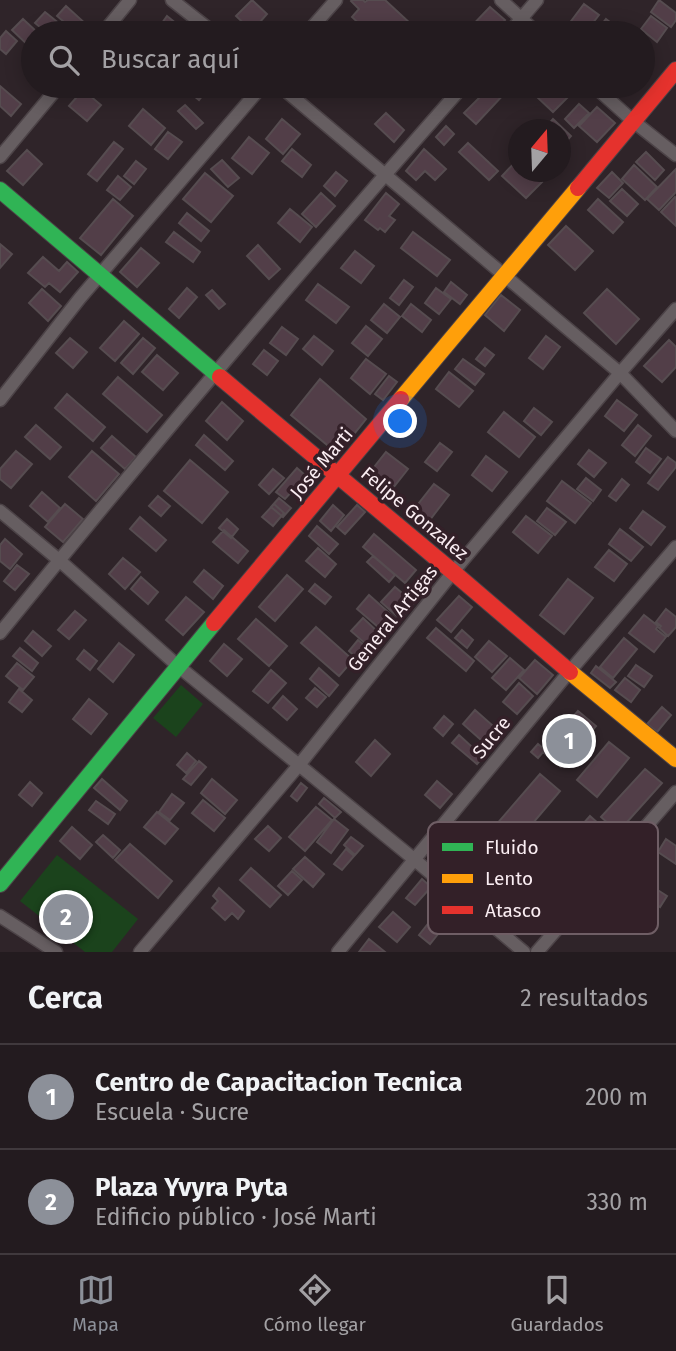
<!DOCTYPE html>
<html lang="es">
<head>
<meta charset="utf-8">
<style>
	body { margin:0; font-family:"Fira Sans",sans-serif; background:#2f282c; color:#f1f3f6 }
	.compass { position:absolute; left:508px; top:119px; width:63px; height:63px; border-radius:50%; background:#231b1f; box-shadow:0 4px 18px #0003; rotate:19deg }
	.you { position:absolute; left:401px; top:422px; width:24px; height:24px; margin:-18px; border:5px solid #fff; border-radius:50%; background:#1a73e8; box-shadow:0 0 0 10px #1a73e833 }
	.badge { display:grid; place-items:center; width:46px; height:46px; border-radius:50%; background:#8c9099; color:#fff; font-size:23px; font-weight:700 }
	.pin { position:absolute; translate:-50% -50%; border:4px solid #fff; box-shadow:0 2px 7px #0006 }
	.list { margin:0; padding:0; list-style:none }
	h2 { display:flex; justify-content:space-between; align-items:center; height:91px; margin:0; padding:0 28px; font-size:30px }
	h2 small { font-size:23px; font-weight:400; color:#a3a1a4 }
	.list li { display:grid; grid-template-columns:46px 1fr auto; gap:21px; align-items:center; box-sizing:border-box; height:105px; padding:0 28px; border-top:2px solid #40393d }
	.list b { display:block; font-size:26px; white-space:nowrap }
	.list p { margin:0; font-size:23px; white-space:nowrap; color:#a3a1a4 }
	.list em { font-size:23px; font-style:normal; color:#a3a1a4 }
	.icon { flex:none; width:38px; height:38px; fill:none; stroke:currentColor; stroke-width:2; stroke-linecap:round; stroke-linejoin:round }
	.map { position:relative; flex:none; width:676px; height:952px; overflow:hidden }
	.search { position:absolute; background:#231b1f; box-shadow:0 4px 18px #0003; left:21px; right:21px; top:21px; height:77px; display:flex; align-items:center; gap:18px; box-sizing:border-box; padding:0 24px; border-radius:38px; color:#a3a1a4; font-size:26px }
	.sheet { height:301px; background:#231b1f }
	nav { display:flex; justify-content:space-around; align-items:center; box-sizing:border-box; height:98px; border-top:2px solid #40393d; background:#231b1f; font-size:19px; color:#a3a1a4 }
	nav a { display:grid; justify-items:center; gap:4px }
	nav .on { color:#8c9099 }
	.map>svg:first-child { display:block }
</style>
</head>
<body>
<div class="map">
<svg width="676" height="952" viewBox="0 0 676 952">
	<rect width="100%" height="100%" fill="#2f2429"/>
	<path fill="#1b431c" d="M181,685l22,19 -27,33 -23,-19z
		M57,855l81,64 -26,33h-27l-65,-51z"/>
	<path fill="#523e48" stroke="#564c50" stroke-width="2" d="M252,0l15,14 -15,17 -16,-15z
		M352,0h11l2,2 3,-2h17l27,25 -8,8h-35l-17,-16 7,-8 -8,-8z
		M659,0l17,13v7l-5,7 -20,-15z
		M584,4l15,11 -14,18h-20l-2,-1z
		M66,6l22,20 -6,7h-5l-20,-17z
		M490,7l15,13 -12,13h-28z
		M45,12l26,21h-24l-12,-10z
		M167,16l11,9 -6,8h-17z
		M651,16l16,12 -10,14 -16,-13z
		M23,19l15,14h-5v17l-21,-20z
		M606,19l17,13 -1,1h-27z
		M6,31l11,10 -11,13 -6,-5v-11z
		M0,86l21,18 -10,12 -11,-10z
		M182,86h25l2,1 -10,13z
		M491,86h6l8,7 -29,31 -12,-11z
		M546,86h29l2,2 -24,24 -17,-16z
		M83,90l18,15 -14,16 -18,-15z
		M579,104l10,9 -15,15 -9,-9z
		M185,105l18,18 -7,6 -18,-18z
		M597,107l18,16 -18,19 -18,-16z
		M143,109l22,19 -14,17 -22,-19z
		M386,113l18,17 -10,12 -19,-18z
		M282,119l18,15 -17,20 -17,-15z
		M553,119l18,17 -7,8 -4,-3v-11h-12l-2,-3z
		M446,126l8,8 -10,11 -8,-8z
		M168,132l14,10 -14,17 -13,-10z
		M249,137l20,16 -17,21 -20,-16z
		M114,142l9,7 -26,32 -9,-7z
		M468,143l30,28 -9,9 -30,-28z
		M292,149l19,16 -9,12 -20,-16z
		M424,149l22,20 -11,11 -10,-9 -9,9 -10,-9z
		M27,150l15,14 -19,21 -16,-14z
		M646,152l18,18 -9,10 -19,-18z
		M518,159v13h12l12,10 -16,16 -24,-22z
		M222,160l17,18 -11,9 -17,-18z
		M136,161l10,8 -12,15 -10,-8z
		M634,165l23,22 -12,13 -23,-21z
		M676,169v23l-17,18 -12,-11z
		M336,172l11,9 -12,15 -11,-10z
		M612,172l11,11 -14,15 -12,-10z
		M205,173l28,23 -22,26 -28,-23z
		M118,176l13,11 -11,13 -13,-10z
		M622,189l16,15 -11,12 -17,-15z
		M321,193l14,13 -19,21 -14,-13z
		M386,193l13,11 -10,12 6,4 -10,12 -5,-4 -2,2 -13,-10z
		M675,197l1,1v28l-15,-14z
		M113,199l20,17 -32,39 -21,-17z
		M598,199l25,23 -10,11 -25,-23z
		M290,209l22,18 -12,15 -22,-19z
		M187,213l22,18 -8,10 -22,-18z
		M566,226l27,25 -18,19 -27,-25z
		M174,232l26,20 -7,10 -27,-20z
		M413,232l37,28 -13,16 -36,-28z
		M0,244l12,10 -12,14z
		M258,245l22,24 -11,10 -22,-23z
		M141,248l18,15 -22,24 -17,-15z
		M355,251l19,15 -13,17 -20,-15z
		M43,257l16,14 8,-9 11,10 -18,20 -11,-9 -4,4 -17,-14z
		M404,280l9,7 -14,18 -9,-7z
		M451,282l16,13 -7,9 -16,-12z
		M318,284l31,23 -13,16 -30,-23z
		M187,288l10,9 -18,21 -10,-9z
		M436,288l15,11 -12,15 -14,-11z
		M42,289l19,17 -13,15 -19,-18z
		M607,289l32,30 -23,25 -32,-31z
		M212,290l13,14 -6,5 -13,-14z
		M501,295l19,15 -16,21 -19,-16z
		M384,304l16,13 -13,16 -16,-13z
		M411,304l20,16 -9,12 -20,-16z
		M124,321l15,13 -24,27 -15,-13z
		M366,326l16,13 -14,17 -16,-13z
		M282,327l16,12 -12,16 -16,-12z
		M314,336l19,15 -11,14 -19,-16z
		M546,336l14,11 -17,22 -14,-11z
		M70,338l17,14 -14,16 -17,-15z
		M143,338l12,10 -22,26 -12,-11z
		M669,340l7,7v20l-14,15 -18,-16z
		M485,348l9,7 -9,11 -9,-7z
		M264,350l14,11 -11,14 -14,-11z
		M157,355l21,18 -15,17 -21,-18z
		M366,359l20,15 -16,20 -19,-16z
		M463,359l21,15 -9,11 -20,-16z
		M449,372l24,19 -14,16 -23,-18z
		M389,376l8,6 -14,18 -8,-6z
		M118,377l44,38 -15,17 -44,-38z
		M320,379l46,40 -28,35 -47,-39z
		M67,394l38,33 -12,14 -38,-33z
		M617,400l20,15 -13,16 -19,-15z
		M222,402l21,19 -16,19 -21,-19z
		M534,408l18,14 -11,13 -17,-14z
		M504,412l31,25 -16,20 -31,-25z
		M36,425l25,22 -11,12 -25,-22z
		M638,425l13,11 -16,20 -13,-11z
		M204,435l29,26 -8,9 -29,-25z
		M112,436l24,21 -11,12 -24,-21z
		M440,443l12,9 -15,19 -12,-9z
		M646,448l15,11 -11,14 -14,-11z
		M589,450l17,13 -12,14 -16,-13z
		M16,451l16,13 -21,24 -11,-9v-10z
		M92,451l27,23 -23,27 -27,-24z
		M386,452l22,17 -19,24 -22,-17z
		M486,456l21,16 -15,19 -20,-16z
		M668,457l8,6v4l-18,23 -10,-7z
		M190,460l38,32 -26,31 -38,-32z
		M297,468l9,8 -21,23 -9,-7z
		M273,469l11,9 -15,16 -10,-9z
		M586,478l15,12 -8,11 -16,-12z
		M622,479l7,6 -13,16 -7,-5z
		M562,481l29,22 -16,20 -28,-22z
		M434,484l15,11 -23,30 -15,-12z
		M42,492l18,16 -12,14 -18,-16z
		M158,496l12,10 -9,10 -12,-10z
		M279,498l12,10 -8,9 -12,-10z
		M65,504l18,15 -20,23 -18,-15z
		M274,504l10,9 -11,13 -11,-9z
		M333,505l11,10 -13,16 -11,-10z
		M357,505l8,7 -20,22 -8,-7z
		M547,508l19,14 -11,13 -18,-14z
		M643,511l22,16 -14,18 -21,-17z
		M526,516l26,20 -14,17 -25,-21z
		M140,517l26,23 -10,11 -26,-22z
		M227,519l11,10 -7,9 -12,-10z
		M317,526l21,18 -9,10 -20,-18z
		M620,529l23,18 -12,14 -22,-17z
		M224,530l24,21 -10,12 -25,-21z
		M374,534l42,36 -11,13 -42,-36z
		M5,539l17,15 -12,15 -10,-8v-16z
		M318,548l18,16 -11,13 -19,-16z
		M609,550l18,14 -13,17 -19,-14z
		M373,556l22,19 -6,7 -22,-20z
		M123,558l17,14 -15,17 -16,-15z
		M17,565l12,9 -14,16 -11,-9z
		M204,570l19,16 -10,13 -19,-17z
		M287,575l16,14 -28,32 -16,-14z
		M141,577l17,15 -10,12 -17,-15z
		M568,579l25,19 -29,36 -24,-19z
		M315,584l16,13 -6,7 -16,-13z
		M395,587l19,16 -14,16 -19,-17z
		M369,595l27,24 -12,13 -27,-23z
		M459,596l13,11 -21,25 -14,-12z
		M186,597l18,15 -21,23 -17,-15z
		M666,609l10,8v10l-8,9 -9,-8 2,-2 -5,-4z
		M75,611l11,9 -17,19 -11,-9z
		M644,615l14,11 -2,3 10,8 -12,15 -25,-19z
		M363,618l16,15 -12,12 -16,-14z
		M256,619l31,27 -18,20 -31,-27z
		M316,627l37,33 -14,16 -38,-33z
		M436,628l38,33 -8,10 -39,-33z
		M462,630l11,10 -6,8 -12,-10z
		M33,631l18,15 -9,10 -17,-15z
		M624,638l13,11 -24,29 -13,-11z
		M358,640l15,13 -10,11 -14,-13z
		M489,641l18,15 -15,16 -17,-15z
		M119,643l15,12 -21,27 -15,-13z
		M224,644l18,15 -15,17 -17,-15z
		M20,648l18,15 -6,8 -19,-15z
		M84,650l13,11 -7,9 -13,-11z
		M510,658l14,12 -18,20 -14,-12z
		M535,660l18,15 -16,19 -18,-16z
		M17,663l17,14 -11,13 -17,-14z
		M636,665l16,11 -8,11 -16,-11z
		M596,666l20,16 -6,6 -19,-15z
		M319,668l19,17 -9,11 -19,-17z
		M271,670l15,13 -18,20 -15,-12z
		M625,678l15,12 -9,12 -16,-12z
		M519,683l14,13 -16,18 -14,-12z
		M315,688l11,9 -9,10 -11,-9z
		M19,689l13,11 -10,12 -13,-10z
		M283,696l14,13 -10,11 -14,-12z
		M89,699l18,15 -16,20 -18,-15z
		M662,707l9,8 -14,17 -10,-8z
		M475,710l26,23 -12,14 -26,-23z
		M578,711l18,15 -35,41 -18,-15 -5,6 -7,-6 7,-8 7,6z
		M444,716l9,8 -10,12 -9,-8z
		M459,735l24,22 -6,7 -25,-21z
		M375,740l15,14 -19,22 -15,-14z
		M609,742l20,16 -32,39 -20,-17z
		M187,753l9,8 -10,12 -9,-8z
		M199,761l7,6 -15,18 -8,-6z
		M645,769l17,14 -44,49 -17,-15z
		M540,774l20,17 -43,51 -22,-16z
		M102,779l25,22 -7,9 -26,-22z
		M212,779l25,21 -12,14 -24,-21z
		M437,781l15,13 -12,14 -15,-13z
		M30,782l12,11 -10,13 -13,-11z
		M301,783l6,5 -10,13 -6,-5z
		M172,794l12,9 -14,17 -11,-8z
		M324,798l17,14 -6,6 -16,-14z
		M203,800l22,18 -11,13 -22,-18z
		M96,801l19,13 -7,10 -19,-14z
		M316,807l16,13 -27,31 -16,-14z
		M157,812l21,17 -13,15 -21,-17z
		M590,816l18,16 -39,44 -18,-16z
		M334,819l14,11 -17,23 -14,-11z
		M268,826l13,12 -12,13 -14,-12z
		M72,827l20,18 -12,14 -20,-18z
		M103,835l17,15 -7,8 -17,-16z
		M351,837l12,9 -8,9 -11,-10z
		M666,839l10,7v18l-18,-12z
		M130,844l42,37 -14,17 -43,-38z
		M346,849l8,7 -12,14 -8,-6z
		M305,857l19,17 -11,13 -20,-18z
		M251,868l30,27 -11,12 -30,-27z
		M292,871l10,9 -14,15 -10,-9z
		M422,879l9,8 -16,18 -9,-7z
		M642,880l25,16 -7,11 -25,-16z
		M219,888l25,23 -6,8 -6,-6 -7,7 -13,-12 6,-7 -5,-5z
		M393,912l17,15 -13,15 -18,-15z
		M435,915l11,9 -16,20 -11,-9z
		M369,939l16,13h-26z"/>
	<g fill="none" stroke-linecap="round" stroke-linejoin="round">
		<g stroke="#4c4347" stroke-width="15">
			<path id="street" d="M172,0l42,33
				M501,0l36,33
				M103,33l27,-33
				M307,33l29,-33
				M509,33l28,-33
				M280,86l340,287 56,58
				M594,86l39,35 43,34
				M0,157l59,-71
				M0,400l80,-102 182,-212
				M0,511l59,49 119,106 237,194 109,92
				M0,633c150,-185 305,-368 463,-547
				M0,916l56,36
				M140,952l159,-187 154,-193 167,-199 56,-64
				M338,952l231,-280 107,-125
				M537,952l139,-160"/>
		</g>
		<g stroke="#4c4347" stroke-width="18">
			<path id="fast" d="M0,190l220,187
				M0,884l214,-261"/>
		</g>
		<g stroke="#4c4347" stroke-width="18">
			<path id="slow" d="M401,399l177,-211
				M570,672l106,87"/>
		</g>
		<g stroke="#4c4347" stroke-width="18">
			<path id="jam" d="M578,188l98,-118
				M220,377l233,195 117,100
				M214,623l187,-224"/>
		</g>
		<use href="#street" stroke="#665e61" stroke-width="12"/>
		<use href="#fast" stroke="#30b455" stroke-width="16"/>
		<use href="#slow" stroke="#ff9f0a" stroke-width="16"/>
		<use href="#jam" stroke="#e5322d" stroke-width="16"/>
	</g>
	<g text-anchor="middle" stroke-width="7" stroke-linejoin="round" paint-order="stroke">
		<g font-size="19" fill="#faedf2" stroke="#332028">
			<text transform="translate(321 463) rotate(-50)" y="7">José Marti</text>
			<text transform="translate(415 513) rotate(40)" y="7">Felipe Gonzalez</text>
			<text transform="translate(392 618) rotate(-51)" y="7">General Artigas</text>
			<text transform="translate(491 737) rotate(-51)" y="7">Sucre</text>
		</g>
	</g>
	<rect x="428" y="822" width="230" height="112" rx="10" fill="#332028" stroke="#6f5e65" stroke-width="2"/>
	<rect x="442" y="843" width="31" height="8" fill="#30b455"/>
	<rect x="442" y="874" width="31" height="9" fill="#ff9f0a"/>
	<rect x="442" y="906" width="31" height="8" fill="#e5322d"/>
	<g font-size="19" fill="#faedf2">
		<text x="485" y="854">Fluido</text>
		<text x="485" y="885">Lento</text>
		<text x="485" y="917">Atasco</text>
	</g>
</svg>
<svg class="compass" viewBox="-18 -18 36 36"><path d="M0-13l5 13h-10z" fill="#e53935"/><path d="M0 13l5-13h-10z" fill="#a3a1a4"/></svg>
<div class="you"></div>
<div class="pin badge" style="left:569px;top:741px">1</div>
<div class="pin badge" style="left:66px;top:917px">2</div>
<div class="search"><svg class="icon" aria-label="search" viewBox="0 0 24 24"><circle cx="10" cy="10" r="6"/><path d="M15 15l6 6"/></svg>Buscar aquí</div>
</div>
<section class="sheet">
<h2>Cerca<small>2 resultados</small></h2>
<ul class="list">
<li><span class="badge">1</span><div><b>Centro de Capacitacion Tecnica</b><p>Escuela · Sucre</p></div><em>200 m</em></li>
<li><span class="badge">2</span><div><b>Plaza Yvyra Pyta</b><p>Edificio público · José Marti</p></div><em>330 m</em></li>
</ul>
</section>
<nav>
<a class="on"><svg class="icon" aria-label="map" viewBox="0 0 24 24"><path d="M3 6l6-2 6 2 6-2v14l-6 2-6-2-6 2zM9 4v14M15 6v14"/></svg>Mapa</a>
<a><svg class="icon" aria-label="directions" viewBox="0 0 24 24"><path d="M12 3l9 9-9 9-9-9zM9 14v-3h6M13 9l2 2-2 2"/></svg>Cómo llegar</a>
<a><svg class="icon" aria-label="saved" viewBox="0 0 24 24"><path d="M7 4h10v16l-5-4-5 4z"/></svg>Guardados</a>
</nav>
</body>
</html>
